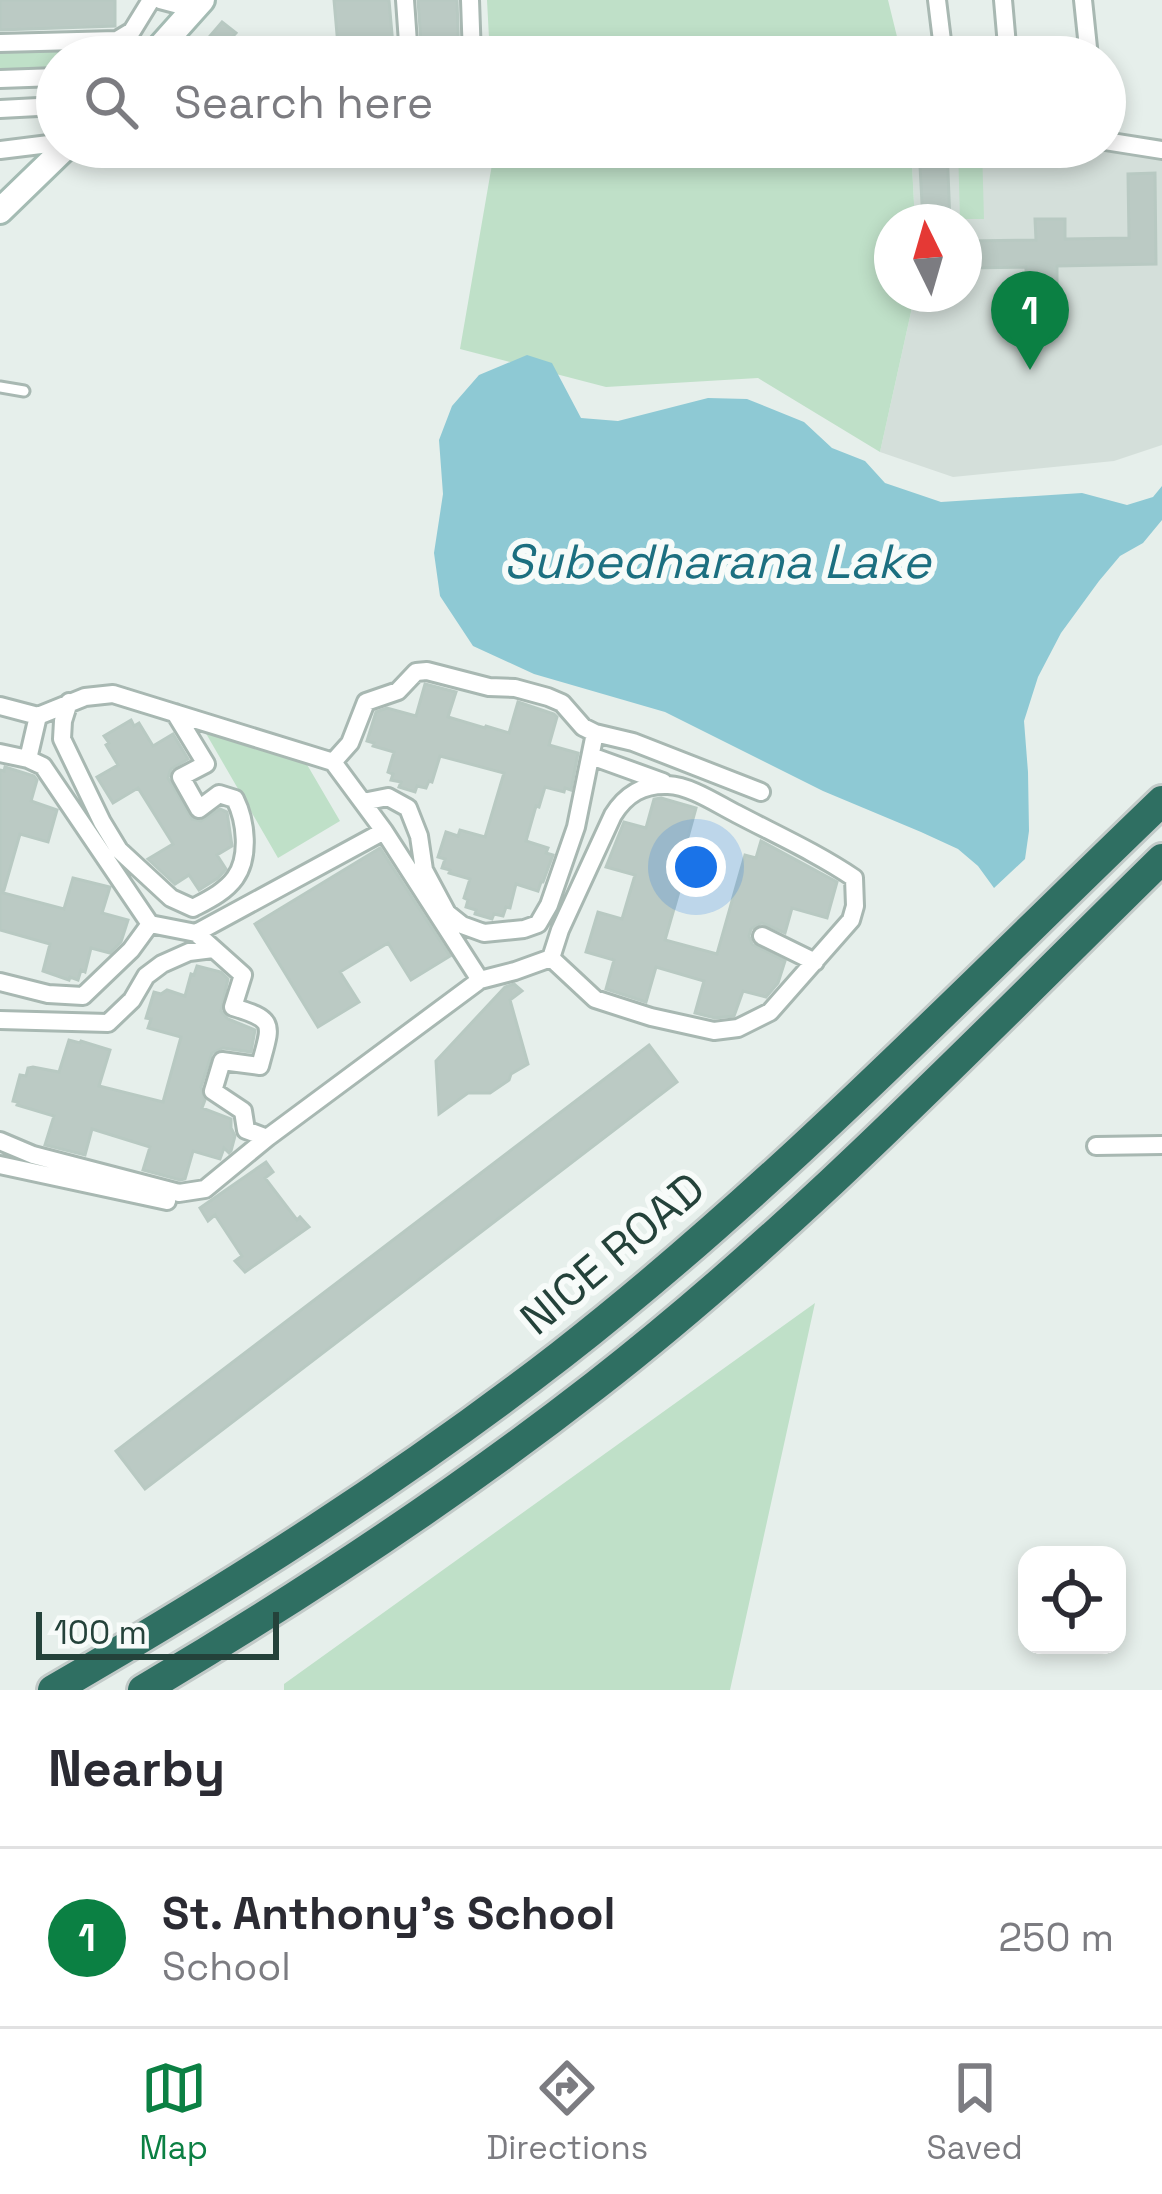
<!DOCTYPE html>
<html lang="en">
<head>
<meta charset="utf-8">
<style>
	body { margin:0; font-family:"Space Grotesk",sans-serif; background:#f2f2f3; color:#2b2b33 }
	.controls { position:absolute; right:36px; bottom:36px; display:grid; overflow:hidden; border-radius:24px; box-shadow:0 6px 18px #0003 }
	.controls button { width:108px; height:108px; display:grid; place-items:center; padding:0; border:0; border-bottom:3px solid #e1e1e2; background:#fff; color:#2b2b33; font:60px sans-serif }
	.compass { position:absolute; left:874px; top:204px; width:108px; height:108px; border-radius:50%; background:#fff; box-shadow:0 6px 18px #0003; rotate:355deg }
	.scale { position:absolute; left:36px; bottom:30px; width:243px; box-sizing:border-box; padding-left:12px; border:6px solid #24423a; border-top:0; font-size:33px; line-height:42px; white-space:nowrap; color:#24423a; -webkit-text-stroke:9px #f7fbf9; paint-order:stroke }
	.you { position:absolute; left:696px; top:867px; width:42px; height:42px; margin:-30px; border:9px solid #fff; border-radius:50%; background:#1a73e8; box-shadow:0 0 0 18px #1a73e833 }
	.badge { display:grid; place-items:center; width:78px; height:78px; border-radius:50%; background:#0b8043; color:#fff; font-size:39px; font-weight:700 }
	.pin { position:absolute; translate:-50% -99px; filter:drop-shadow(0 3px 6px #0008) }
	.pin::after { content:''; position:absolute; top:63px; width:42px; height:36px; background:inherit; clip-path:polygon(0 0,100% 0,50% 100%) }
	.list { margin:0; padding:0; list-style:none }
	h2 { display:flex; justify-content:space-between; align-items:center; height:156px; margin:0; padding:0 48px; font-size:51px }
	h2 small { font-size:39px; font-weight:400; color:#7c7c81 }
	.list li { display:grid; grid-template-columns:78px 1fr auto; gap:36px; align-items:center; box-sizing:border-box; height:180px; padding:0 48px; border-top:3px solid #e1e1e2 }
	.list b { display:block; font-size:45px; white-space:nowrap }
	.list p { margin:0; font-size:39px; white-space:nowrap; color:#7c7c81 }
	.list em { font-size:39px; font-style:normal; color:#7c7c81 }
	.icon { flex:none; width:66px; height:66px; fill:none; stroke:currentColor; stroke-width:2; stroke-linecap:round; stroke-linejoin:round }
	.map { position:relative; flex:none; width:1162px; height:1690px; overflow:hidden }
	.search { position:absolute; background:#fff; box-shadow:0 6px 18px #0003; left:36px; right:36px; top:36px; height:132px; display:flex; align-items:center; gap:30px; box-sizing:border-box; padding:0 42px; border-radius:66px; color:#7c7c81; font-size:45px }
	.sheet { height:336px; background:#fff }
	nav { display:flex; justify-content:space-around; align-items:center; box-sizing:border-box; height:168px; border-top:3px solid #e1e1e2; background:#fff; font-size:33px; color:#7c7c81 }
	nav a { display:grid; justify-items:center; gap:6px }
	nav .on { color:#0b8043 }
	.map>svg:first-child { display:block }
</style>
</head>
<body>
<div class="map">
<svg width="1162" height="1690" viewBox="0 0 1162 1690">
	<rect width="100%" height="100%" fill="#e6efeb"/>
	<path fill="#d4dfda" d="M911,147h187l64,11v287l-48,16 -161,16 -73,-25 35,-158h49v-72h-49z"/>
	<path fill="#bfe0c8" d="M487,0h401l14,57h-412z
		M118,49l-6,8h-55v13l-57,3v-22z
		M495,147h416l4,75h-23v72h23l-35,158 -122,-74 -152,9 -146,-38z
		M958,147h24l2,72h-24z
		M204,730l98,26 38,65 -62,37z
		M815,1303l-85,387h-446v-6z"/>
	<path fill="#8ec9d4" d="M527,355l25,8 29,55 37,3 90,-23 39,1 57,23 28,26 33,13 20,22 56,19 141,-9 45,12 26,-8 9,-11v34l-19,23 -23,13 -21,25 -38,52 -23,44 -14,44 4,51 1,59 -4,28 -31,29 -16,-22 -20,-17 -37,-17 -98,-41 -158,-79 -131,-38 -61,-28 -33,-50 -6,-43 9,-59 -4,-54 13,-34 27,-31z"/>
	<path fill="#bbcac4" stroke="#b8c9c2" stroke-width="3" d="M0,0h115v26l-115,4z
		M334,0h55l5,57h-55z
		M418,0h39l2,57h-37z
		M222,22l14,11 -12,13 13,11h-45z
		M919,147h28l3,75h-27z
		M1155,173l1,91 -99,2v21l-31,1v-21l-62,1v-27l72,-1 -1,-21h30v20l64,-1 -1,-64z
		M425,684l31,8 -8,25 37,11 1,-2 23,7 9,-31 36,12 3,3 -8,28 29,8 -7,37 -6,-2 -1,4 -19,-5 -6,20 -3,-1 -10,35 22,7 -2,5 7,2 -10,27h-2l-3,9 -22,-7 -6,24 -4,-1 -3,9 -9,-2 -2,5 -17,-5 1,-4 -10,-3 2,-7 -4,-2 6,-19 -21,-6 1,-3 -8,-2 3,-9 -7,-2 8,-25 12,4 2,-6 25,7 19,-64 -64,-17 -8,26 -3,-1 -3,7 -9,-2 -2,6 -16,-5 2,-5 -10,-2 2,-6 -5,-2 6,-20 -21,-6 1,-3 -7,-2 9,-29 11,-4 29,8z
		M131,720l3,6 5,-3 14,23 20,-12 15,25 -17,10 -3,9 24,41 9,2 19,-12 7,3 5,34 -15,9 9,14 -8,9 -19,12 -10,-15 -14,9 -27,-25 25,-15 -35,-56 -25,15 -16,-26 21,-12 -12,-20 3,-2 -5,-7z
		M5,767l29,9 3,4 -6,21 26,9 -9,32 -28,-8 -16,56h-4v-120l4,1z
		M661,798l35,10 -10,36 23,6 -8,29 -17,-5 -19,66 52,14 28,-99 11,3 5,-17 76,41 -10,36 -35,-10 -7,25 -23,-10 -11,6 -2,7 3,8 33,17 -7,22 -12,14 -23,-6 -9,25 -19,2 -20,-5 9,-32 -48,-14 -10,35 -40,-13 8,-29 -28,-8 12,-40 24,7 13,-44 -29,-8 18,-45 22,6 8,-29z
		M380,848l70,108 -39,24 -23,-37 -48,29 19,30 -41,25 -63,-103z
		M73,878l37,9 -8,26 26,7 -7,22 -11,11 -19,-5 -6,24 -4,-2 -3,10 -8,-3 -1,3 -26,-9 7,-27 -50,-14v-38l64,17z
		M197,966l24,6 7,7 -7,32 7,8 27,11 -4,22 -28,-4 -11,5 -11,34 4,13 -3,8 29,11v9l4,8 -4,15 -2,2 -5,-5 -4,11 -27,-8 -8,28 -5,1 -37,-10 7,-23 -58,-18 -7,26 -40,-10 9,-29 -37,-11 1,-3 -5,-1 7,-26 6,1 2,-8 5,-1 26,5 10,-32 11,3 1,-2 29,9 -11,36 64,16 18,-65 -33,-9 3,-9 -5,-1 8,-26 7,2 6,-4 18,6 6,-22 3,1z
		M514,984l8,7 -12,9 18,64 -17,10 -2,6 -19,13h-22l-29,21 -3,-53 69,-74z
		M649,1045l28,37 -532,407 -29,-38z
		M266,1162l7,10 -8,6 32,42 3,-3 9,10 -64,45 -10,-11 7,-5 -27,-41 -7,6 -8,-13z"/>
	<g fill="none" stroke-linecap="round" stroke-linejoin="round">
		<g stroke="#a8b8b2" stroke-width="15">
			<path id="service" d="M0,387l24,4"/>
		</g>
		<g stroke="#a8b8b2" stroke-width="22">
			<path id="minor" d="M160,0l34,9
				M405,0l4,57
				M470,0l2,57
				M937,0l7,57
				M1003,0l5,57
				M1083,0l6,57
				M0,43l117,-3 15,-9 19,-31
				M0,79l57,-2
				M0,109l57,-3
				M1105,141l57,9
				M0,150l57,-7
				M69,702l-6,19 -1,18 40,83 17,28 52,48 22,10c15,-8 32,-16 42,-30 15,-21 11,-57 0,-79l-16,-5 -20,15 -18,-32 25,-13 -31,-51
				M0,706l38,10 47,-19 28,-3 220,68 51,69 96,149
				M0,753l28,6 15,7 107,158 46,9 47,42 -10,32c44,13 38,17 27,59l-38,-5 -9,30 30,20 3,19 21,8
				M591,756l72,26
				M28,759l10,-43
				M333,762l17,-19 16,-41 32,-11 18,-19 11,-1 62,16 26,1 33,9 14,6 21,24 12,6 38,9 128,50
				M363,802l25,-5 20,11 11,28 5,34 23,43 15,12 22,8 40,-4 14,-5 11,-19 27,-78 19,-94
				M196,933l188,-102
				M762,936l53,26
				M0,982l48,12 35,2 48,-46 19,-26
				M0,1020l108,3 24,-23 14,-24 16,-12 27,-12 24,-3
				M0,1141l33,14 146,38 26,-4 62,-51 213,-158 35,-9 36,-13 9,-28 53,-115c13,-21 30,-31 55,-30 23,1 49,19 69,29 40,21 80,39 117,64l1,28 -4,14 -81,92 -32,16 -24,3 -63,-14 -56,-18 -44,-41
				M1096,1146l66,-1
				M0,1165l167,36"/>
		</g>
		<g stroke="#a4bbb3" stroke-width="30">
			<path id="secondary" d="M151,57l51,-57
				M0,211l66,-64"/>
		</g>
		<g stroke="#c2cac8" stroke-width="36">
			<path id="motorway" d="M53,1690c176,-102 347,-210 508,-335 213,-166 406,-367 601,-554
				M143,1690c157,-93 309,-193 453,-305 203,-158 382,-346 566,-526"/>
		</g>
		<use href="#service" stroke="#fff" stroke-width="9"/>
		<use href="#minor" stroke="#fff" stroke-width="16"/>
		<use href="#secondary" stroke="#fff" stroke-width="24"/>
		<use href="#motorway" stroke="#2f6f62" stroke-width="30"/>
	</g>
	<g text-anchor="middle" stroke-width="12" stroke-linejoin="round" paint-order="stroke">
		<g font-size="45" fill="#24423a" stroke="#f7fbf9">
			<text transform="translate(612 1253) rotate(-40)" y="16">NICE ROAD</text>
		</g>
		<g font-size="48" font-style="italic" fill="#1c6f80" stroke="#f7fbf9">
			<text x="717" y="578">Subedharana Lake</text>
		</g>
	</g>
</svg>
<div class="controls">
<button><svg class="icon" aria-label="locate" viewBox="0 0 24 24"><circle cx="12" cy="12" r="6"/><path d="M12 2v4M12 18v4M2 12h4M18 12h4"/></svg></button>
</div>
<svg class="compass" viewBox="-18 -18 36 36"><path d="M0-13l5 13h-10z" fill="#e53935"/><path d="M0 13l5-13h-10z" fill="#7c7c81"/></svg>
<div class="scale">100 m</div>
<div class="you"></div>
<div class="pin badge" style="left:1030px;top:370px">1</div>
<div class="search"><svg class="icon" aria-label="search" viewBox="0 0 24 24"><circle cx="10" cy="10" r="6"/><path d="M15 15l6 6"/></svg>Search here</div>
</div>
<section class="sheet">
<h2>Nearby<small></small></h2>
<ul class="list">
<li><span class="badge">1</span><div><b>St. Anthony's School</b><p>School</p></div><em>250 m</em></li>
</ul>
</section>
<nav>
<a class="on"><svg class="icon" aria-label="map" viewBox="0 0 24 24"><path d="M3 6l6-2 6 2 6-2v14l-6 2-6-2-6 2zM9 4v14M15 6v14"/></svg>Map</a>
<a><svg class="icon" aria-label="directions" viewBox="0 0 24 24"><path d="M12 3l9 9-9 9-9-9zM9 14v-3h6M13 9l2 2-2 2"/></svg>Directions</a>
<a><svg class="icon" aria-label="saved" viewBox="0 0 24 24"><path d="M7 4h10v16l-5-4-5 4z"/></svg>Saved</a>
</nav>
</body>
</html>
